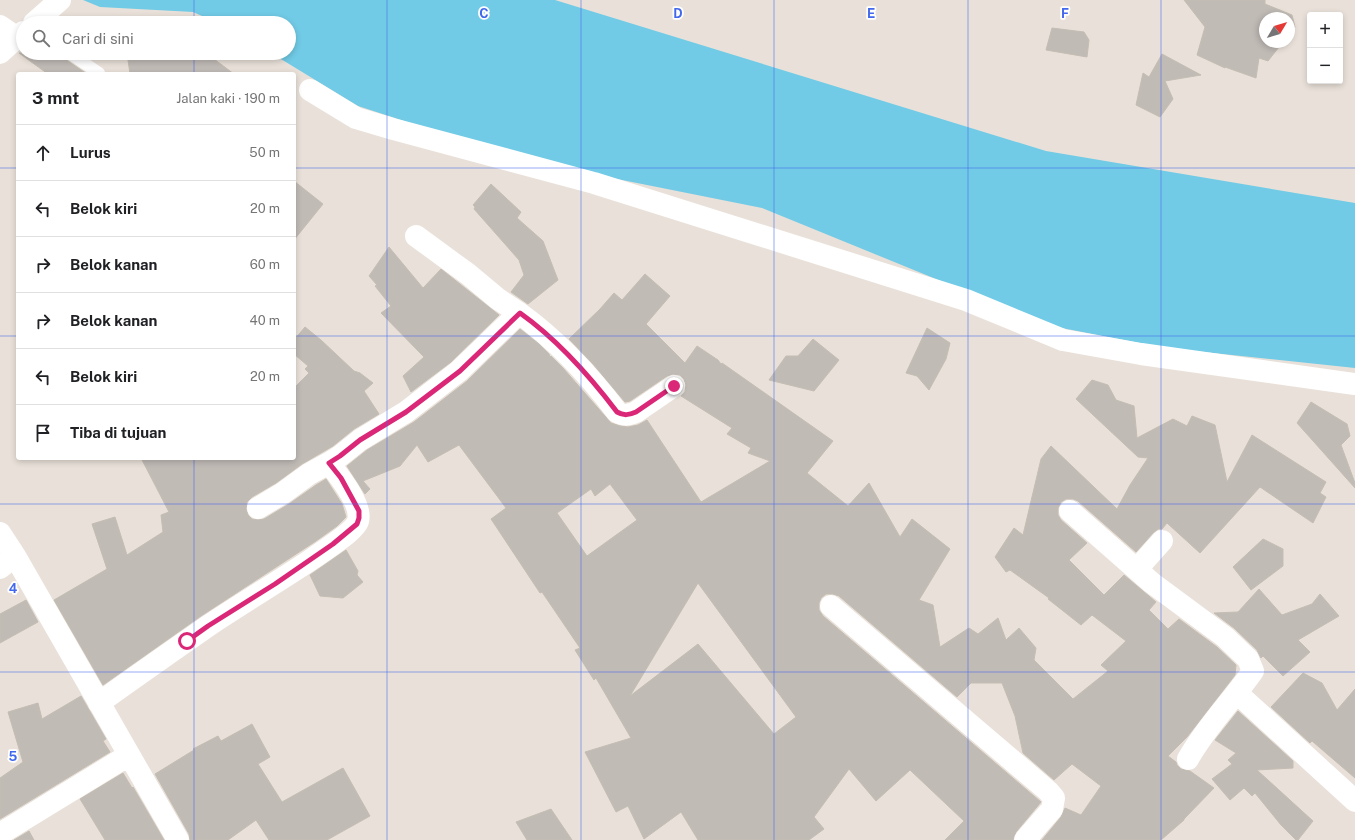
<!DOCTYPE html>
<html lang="id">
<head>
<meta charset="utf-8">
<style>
	body { margin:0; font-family:"Public Sans",sans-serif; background:#f2f2f2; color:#202124 }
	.controls { position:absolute; right:12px; top:12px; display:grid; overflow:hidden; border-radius:4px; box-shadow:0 2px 6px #0003 }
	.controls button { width:36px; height:36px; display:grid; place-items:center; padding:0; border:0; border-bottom:1px solid #e0e0e0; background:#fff; color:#202124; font:20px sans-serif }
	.compass { position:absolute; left:1259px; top:12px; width:36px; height:36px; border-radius:50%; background:#fff; box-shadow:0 2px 6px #0003; rotate:52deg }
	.stop { position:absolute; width:12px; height:12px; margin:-9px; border:3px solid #db2777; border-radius:50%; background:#fff }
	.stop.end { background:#db2777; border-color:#fff; box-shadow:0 1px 4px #0008 }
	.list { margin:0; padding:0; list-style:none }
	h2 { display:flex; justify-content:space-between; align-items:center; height:52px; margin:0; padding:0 16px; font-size:17px }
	h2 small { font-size:13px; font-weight:400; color:#757577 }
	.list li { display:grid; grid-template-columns:26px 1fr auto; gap:12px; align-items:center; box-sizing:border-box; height:56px; padding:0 16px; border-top:1px solid #e0e0e0 }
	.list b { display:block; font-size:15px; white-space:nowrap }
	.list em { font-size:13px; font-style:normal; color:#757577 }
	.icon { flex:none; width:22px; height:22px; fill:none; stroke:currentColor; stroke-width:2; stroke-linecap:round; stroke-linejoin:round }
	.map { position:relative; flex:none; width:1355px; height:840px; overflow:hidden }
	.search { position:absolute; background:#fff; box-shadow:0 2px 6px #0003; left:16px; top:16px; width:280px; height:44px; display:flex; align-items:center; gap:10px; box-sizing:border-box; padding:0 14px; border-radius:22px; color:#757577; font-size:15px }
	.panel { position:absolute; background:#fff; box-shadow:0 2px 6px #0003; left:16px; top:72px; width:280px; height:388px; border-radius:4px }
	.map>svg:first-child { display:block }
</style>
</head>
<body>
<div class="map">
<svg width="1355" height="840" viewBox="0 0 1355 840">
	<rect width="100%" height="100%" fill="#e9e1d9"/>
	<path fill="#71cbe6" d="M83,0h472l491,151 309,52v165l-189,-20 -115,-22 -289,-118 -235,-47 -169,-55 -87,-53h18v-30h-71l-25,-11 -93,-5z"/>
	<path fill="#c1bbb6" stroke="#c4bdb3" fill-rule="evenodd" d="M1184,0h81v4l27,11 3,12 -6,7v-16h-24v24h18l-15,19 -9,-3 -3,20 -31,-11v1l-28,-13 8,-28z
		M1052,28l32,4 5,8 -2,17 -41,-7z
		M19,53h43l3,6 22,15h-39z
		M127,53h79l28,21h-104z
		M1162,54l39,21 -36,6 8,18 -13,18 -24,-12 7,-32 6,4z
		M294,181l29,23 -29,36z
		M491,184l30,28 -4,6 26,23 15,39 -30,24 -17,-12 13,-17 -5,-15 -45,-51 1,-2 -2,-2z
		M389,247l34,41 18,-19 58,46 -48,47 -40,30 -8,-16 21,-19 -43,-44 10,-7 -16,-20 2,-1 -8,-9z
		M645,274l25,22 -24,28 39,39 12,-17 21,14 3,4 1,-1 111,78 -26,32 41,33 21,-23 31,54 12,-18 38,30 -31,51 14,5 7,42 29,-19 9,6 20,-16 8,22 13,-12 17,20 -2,12 39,39 35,-28 -7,-6 25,-24 -34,-26 -11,10 -33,-26 1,-1 -39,-28 -4,2 -11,-15 19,-29 9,7 18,-76 10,-13 66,63 13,-24 18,-27 -10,-1 -62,-58 16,-19 16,5 8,15 18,6 3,32 36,-19 14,7 5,-10 23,9 12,57 25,-47 74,47 -6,11 6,4 -13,26 -53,-36 -60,66 -33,-30 -5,6h-4l-5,4 -17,19 -58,-51 -5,-2h-7l-5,3 -3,6v7l3,5 26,23 -18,17 35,35 20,-20 32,27 -7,8 19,19 11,-10 38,28 19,18 -1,10 -48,62 -19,19 8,6 1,3 4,4 9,2 24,17 -30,31v1l-23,20h-119l19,-23 4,-9 16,7 20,-29 -29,-22 -18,16 -31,-27 -8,-37 -13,-33h-31l-14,14 -118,-101 -6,-2h-7l-5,4 -2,5v7l4,6 218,186 -25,30 -3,8h-68l19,-19 -54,-51 -34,31 -27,-32 -35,48 10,12 -15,11h-111l-17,-28 -37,27 -16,-33 -12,6 -31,-60 46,-14 -35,-60 -2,2 -19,-30 5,-2 -38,-56 -2,1 -49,-74 15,-11 -47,-63 -31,17 -11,-17 -17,21 -37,15 7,8 -5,5 -18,-28 20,-16 47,-28 53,-41 53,-52 19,15 10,10 1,3 1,-1 12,12 48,55 9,3 8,1 10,-2 9,-5 54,82 69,-41 -22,-8 3,-5 -24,-14 5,-6 -51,-32 4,-4 1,-7 -2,-6 -4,-4 -7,-1 -6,2 -37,25 -5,1 -32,-38 -24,-25 31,-30 14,-16 8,7zM610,484l27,36 -50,36 -30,-43 34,-24 4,7zM698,583l98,134 -22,17 -76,-90 -68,52z
		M305,327l16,13 33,31 6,2 13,10 -9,8 15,23 -25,15 -21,17 -31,18 -26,19 -24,14 -5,5 -1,7 2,6 4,4 6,1 6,-1 25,-15 27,-19 10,-6 16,25 4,13 -9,9 -21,15 -115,75 -98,69 -49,-85 53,-31 -15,-45 23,-7 12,38 36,-23 -2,-17 8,-3 -28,-54h153v-70l15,-15 -4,-4 3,-3 -14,-12v-14z
		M927,328l23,15 -4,16 -17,31 -12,-14 -11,-3z
		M813,339l26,21 -25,31 -45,-11 17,-24h12z
		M1311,402l36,22 3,12 -9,9 14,38v5l-58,-65z
		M1263,539l20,10v17l-32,24 -18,-23z
		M346,550l12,21 -1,4 6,7 -20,16 -23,-2 -10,-21z
		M1259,589l23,26 30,-11 8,-10 19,22 -41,24 12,12 -27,24 -20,-20 -2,2 -4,-8 -23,-22 -20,-15 24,-1z
		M26,600l12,22 -38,21v-29z
		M1303,673l19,10 15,27 18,-21v89l-43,-37 -2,2 -39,-36z
		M81,696l25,43 -3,2 7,11 -110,67v-41l23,-16 -15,-50 30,-9 4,16z
		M1238,711l55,50v7l-36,2 56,51 -15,19h-2l-15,-15 -26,-32 -3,3 -8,-8 -14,12 -18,-21 20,-15 -4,-4 8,-7 -21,-13z
		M252,724l18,33 -12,7 24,38 61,-34 27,48 -43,24h-58l-13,-20 -28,20h-38l-1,-6 -34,-60 39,-24 -1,-1 25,-13 3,5z
		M123,773l9,15 1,-1 31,53h-59l-25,-41z
		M551,809l21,31h-45l-11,-18z
		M29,831l5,9h-20z"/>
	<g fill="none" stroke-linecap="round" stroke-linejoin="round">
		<path stroke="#fff" stroke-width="12" d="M69,53l30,20"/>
		<path stroke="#fff" stroke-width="22" d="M34,23l26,-23
			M0,26l16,11
			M0,53l23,-21
			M310,90l46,28 37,11 201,54 372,117 97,40 78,14 214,30
			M416,236l52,38 30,25 21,14
			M258,508l25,-15 26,-19 20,-11
			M1070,511l82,72 73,54 23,22 5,12c-21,30 -47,56 -65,88
			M0,533l15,23 163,284
			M0,568l15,-12
			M1137,569l25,-28
			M831,606l217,185 6,7 -2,11 -27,31
			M1237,693l118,108
			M99,703c36,-26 72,-51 109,-77 34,-23 70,-44 104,-67 10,-7 43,-28 46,-38 5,-16 -20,-46 -29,-58l11,-7 20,-16 46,-28 53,-41 60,-58c39,28 70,62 98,99 7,4 12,3 19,0l38,-26
			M0,834l129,-79"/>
	</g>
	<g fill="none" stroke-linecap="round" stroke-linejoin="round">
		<path stroke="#db2777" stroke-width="5" d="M187,641l21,-15 67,-42 58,-40 24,-20 2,-6v-7l-18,-33 -12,-15 11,-7 20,-16 46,-28 54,-41 60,-58c38,27 69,62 97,99 7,4 12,3 19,0l38,-26"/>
	</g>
	<path fill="none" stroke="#4268ed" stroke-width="1" stroke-opacity="0.55" d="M194,0v23M387,0v840M581,0v840M774,0v840M968,0v840M1161,0v840M194,53v21M0,168h18M294,168h1061M0,336h18M294,336h1061M194,458v382M0,504h1355M0,672h1355"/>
	<g font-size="13" text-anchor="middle" font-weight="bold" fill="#4268ed" stroke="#fff" stroke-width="3.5" stroke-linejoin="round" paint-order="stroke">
		<text x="484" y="18">C</text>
		<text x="678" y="18">D</text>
		<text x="871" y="18">E</text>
		<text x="1065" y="18">F</text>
		<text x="13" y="593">4</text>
		<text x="13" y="761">5</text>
	</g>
</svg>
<div class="controls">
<button>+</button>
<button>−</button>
</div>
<svg class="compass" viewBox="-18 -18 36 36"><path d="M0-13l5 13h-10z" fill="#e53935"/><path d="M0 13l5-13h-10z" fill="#757577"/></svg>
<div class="stop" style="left:187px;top:641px"></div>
<div class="stop end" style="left:674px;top:386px"></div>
<div class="search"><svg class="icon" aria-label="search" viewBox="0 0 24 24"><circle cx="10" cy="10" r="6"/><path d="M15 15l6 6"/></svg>Cari di sini</div>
<section class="panel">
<h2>3 mnt<small>Jalan kaki · 190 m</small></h2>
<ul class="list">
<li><svg class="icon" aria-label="ahead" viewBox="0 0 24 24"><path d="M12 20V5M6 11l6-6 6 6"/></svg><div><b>Lurus</b></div><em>50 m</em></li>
<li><svg class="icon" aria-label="left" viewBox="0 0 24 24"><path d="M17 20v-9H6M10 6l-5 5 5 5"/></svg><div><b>Belok kiri</b></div><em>20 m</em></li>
<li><svg class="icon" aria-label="right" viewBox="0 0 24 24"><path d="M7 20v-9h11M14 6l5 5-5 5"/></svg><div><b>Belok kanan</b></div><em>60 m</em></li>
<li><svg class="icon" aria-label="right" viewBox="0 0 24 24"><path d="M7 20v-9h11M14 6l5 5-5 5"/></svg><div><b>Belok kanan</b></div><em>40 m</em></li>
<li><svg class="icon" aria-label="left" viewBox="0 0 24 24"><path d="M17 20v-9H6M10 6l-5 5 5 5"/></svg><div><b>Belok kiri</b></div><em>20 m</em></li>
<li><svg class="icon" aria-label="arrive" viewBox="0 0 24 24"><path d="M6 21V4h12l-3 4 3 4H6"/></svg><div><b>Tiba di tujuan</b></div></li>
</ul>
</section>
</div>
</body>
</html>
